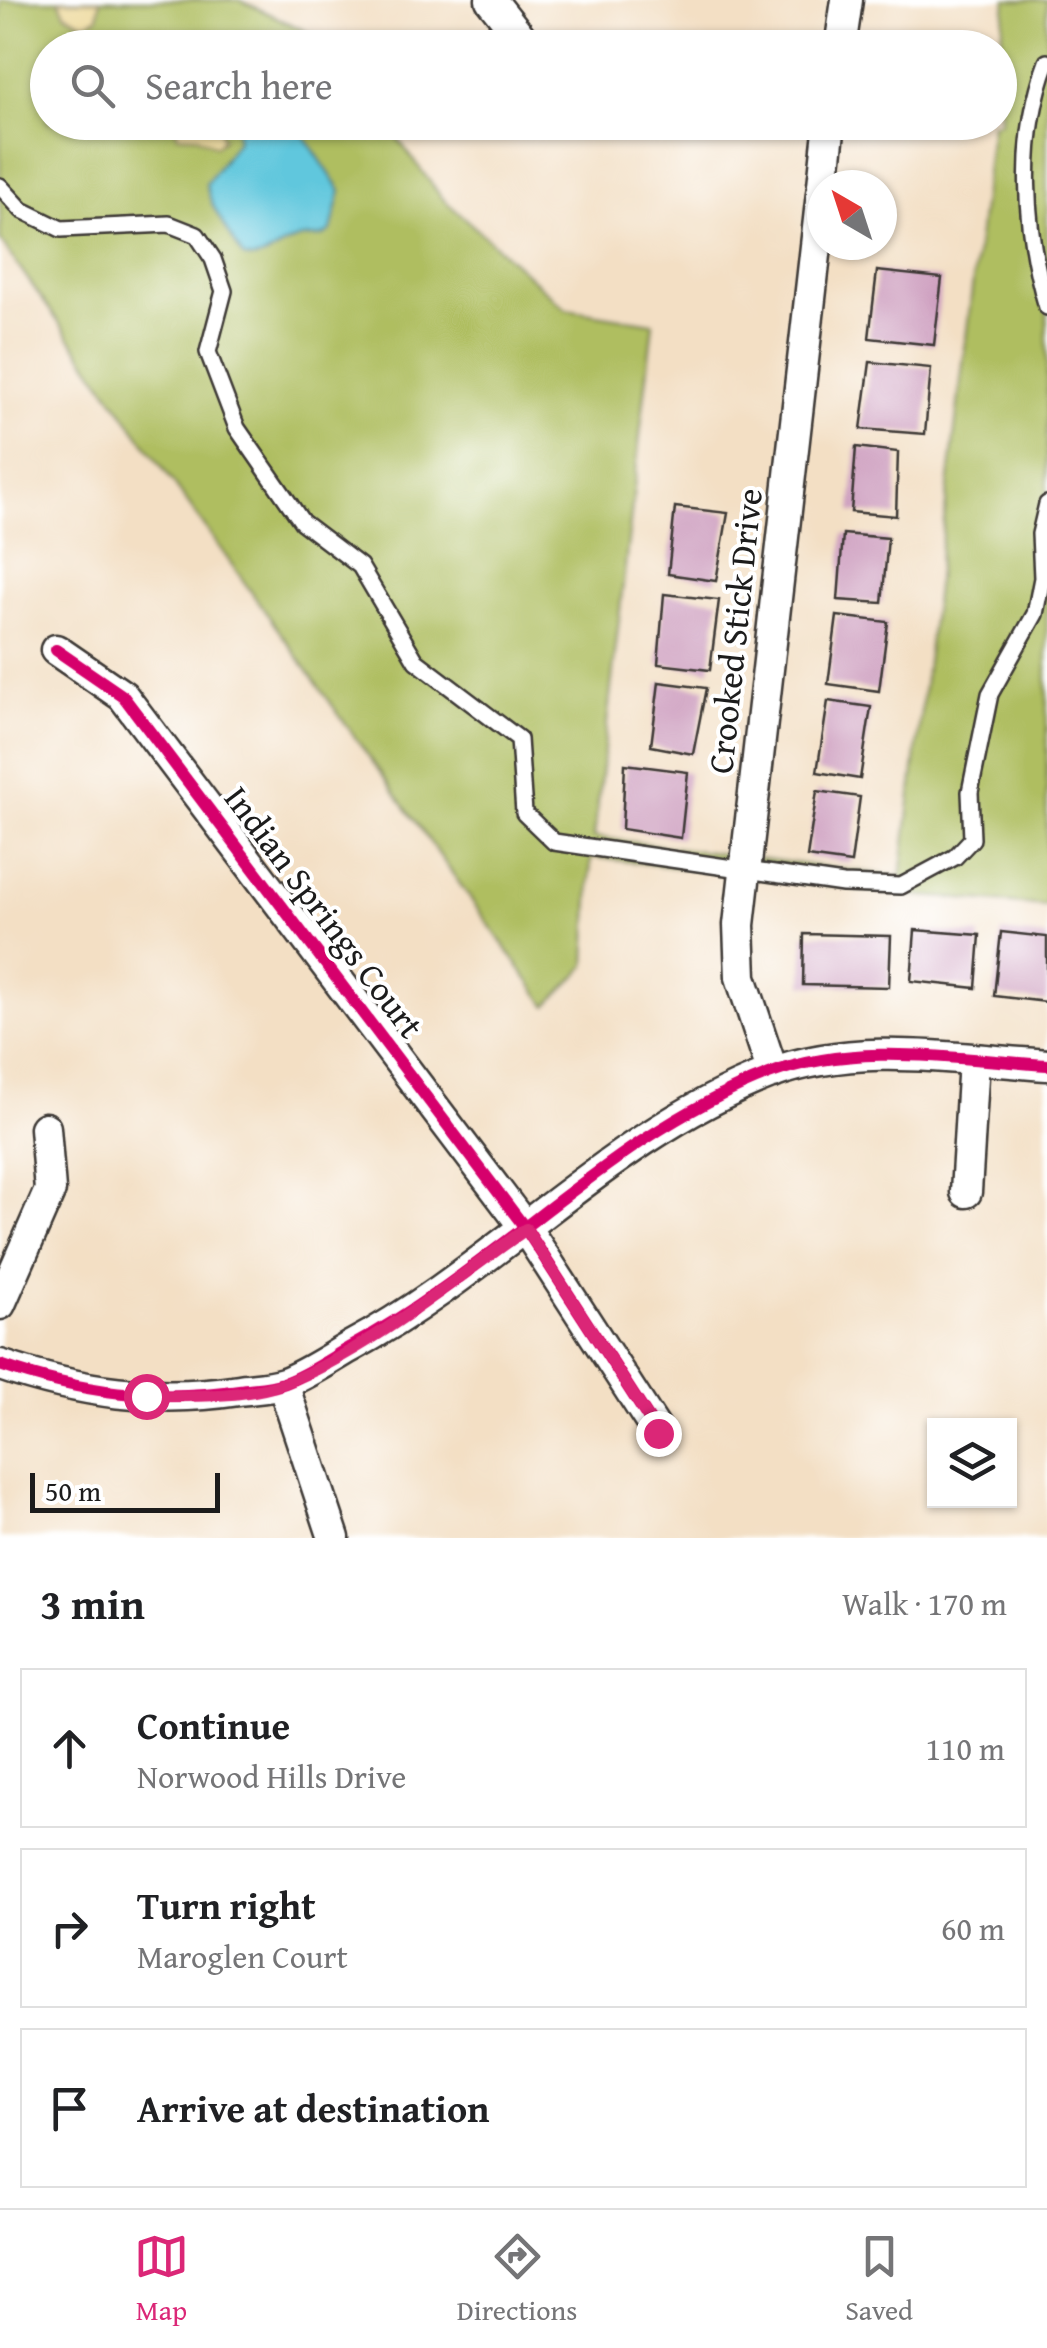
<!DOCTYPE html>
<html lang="en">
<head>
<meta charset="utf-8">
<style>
	body { margin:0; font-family:"Gentium Book Plus",serif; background:#f6f6f6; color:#202124 }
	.controls { position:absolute; right:30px; bottom:30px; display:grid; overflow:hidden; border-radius:0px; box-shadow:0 2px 8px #0004 }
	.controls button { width:90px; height:90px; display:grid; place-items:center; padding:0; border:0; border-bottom:2px solid #e0e0e0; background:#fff; color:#202124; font:50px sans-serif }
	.compass { position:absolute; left:807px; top:170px; width:90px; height:90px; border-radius:50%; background:#fff; box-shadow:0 2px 8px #0004; rotate:321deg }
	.scale { position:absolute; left:30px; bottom:25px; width:190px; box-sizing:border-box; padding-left:10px; border:5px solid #1c1c1c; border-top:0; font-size:28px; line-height:35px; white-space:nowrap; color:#1c1c1c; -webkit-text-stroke:8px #fff; paint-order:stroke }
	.stop { position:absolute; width:30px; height:30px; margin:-22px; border:8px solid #db2777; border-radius:50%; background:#fff }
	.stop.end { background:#db2777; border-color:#fff; box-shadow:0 2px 10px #0008 }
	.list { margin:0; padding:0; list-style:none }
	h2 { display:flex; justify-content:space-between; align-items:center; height:130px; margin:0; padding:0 40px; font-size:42px }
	h2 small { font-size:32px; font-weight:400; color:#757577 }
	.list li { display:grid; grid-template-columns:65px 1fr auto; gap:30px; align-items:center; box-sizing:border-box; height:160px; margin:0 20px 20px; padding:0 20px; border:2px solid #e0e0e0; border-radius:0px }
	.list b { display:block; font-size:38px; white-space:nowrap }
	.list p { margin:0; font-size:32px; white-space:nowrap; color:#757577 }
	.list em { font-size:32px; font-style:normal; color:#757577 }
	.icon { flex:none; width:55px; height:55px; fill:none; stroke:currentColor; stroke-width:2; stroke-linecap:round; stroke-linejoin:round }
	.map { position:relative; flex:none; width:1047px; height:1538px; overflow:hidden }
	.search { position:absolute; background:#fff; box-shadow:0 2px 8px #0004; left:30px; right:30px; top:30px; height:110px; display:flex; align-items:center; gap:25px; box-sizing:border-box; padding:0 35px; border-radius:55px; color:#757577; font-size:38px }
	.sheet { height:670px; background:#fff }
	nav { display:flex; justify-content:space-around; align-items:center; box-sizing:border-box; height:140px; border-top:2px solid #e0e0e0; background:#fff; font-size:28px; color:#757577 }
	nav a { display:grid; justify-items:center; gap:5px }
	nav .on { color:#db2777 }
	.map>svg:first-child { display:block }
</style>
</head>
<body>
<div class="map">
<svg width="1047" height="1538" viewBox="0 0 1047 1538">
	<rect width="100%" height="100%" fill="#fff"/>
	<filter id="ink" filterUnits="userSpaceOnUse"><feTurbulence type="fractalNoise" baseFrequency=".01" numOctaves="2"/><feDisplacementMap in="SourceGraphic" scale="20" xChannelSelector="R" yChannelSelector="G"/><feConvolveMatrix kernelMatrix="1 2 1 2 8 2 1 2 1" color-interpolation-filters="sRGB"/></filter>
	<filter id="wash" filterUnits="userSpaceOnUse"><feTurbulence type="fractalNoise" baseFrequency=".0048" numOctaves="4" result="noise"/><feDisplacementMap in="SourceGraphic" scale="40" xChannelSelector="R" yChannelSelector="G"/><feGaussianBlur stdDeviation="2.25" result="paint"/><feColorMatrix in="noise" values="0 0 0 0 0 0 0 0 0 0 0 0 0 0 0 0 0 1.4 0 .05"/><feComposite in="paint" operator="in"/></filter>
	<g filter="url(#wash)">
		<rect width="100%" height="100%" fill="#f3dfc4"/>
		<path fill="#afbe61" stroke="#666d3e" stroke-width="2.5" d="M0,0h240l84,40 6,7 -282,1v74l338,1 56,75 124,111 87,14 -59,514 307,40 91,-754 8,-1v-66l6,-56h41v906l-151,-12 -305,-37 -5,109 -39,40 -547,-766z"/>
		<path fill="#eeda9e" stroke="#857b5d" stroke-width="2.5" d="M59,0h41l-2,17 -13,7 -20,-11z
			M173,122l44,1 6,16 -7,7 -18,-10 -20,-1z"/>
		<path fill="#60c7dd" stroke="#3e727c" stroke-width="2.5" d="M237,123l60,2 44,66 -10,40c-12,10 -18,4 -32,8 -21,4 -32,25 -56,18 -13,-25 -32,-46 -37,-73l31,-43z"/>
		<g id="blocks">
			<path fill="#ce9fbf" d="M877,271l65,7 -8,67 -65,-7z
				M870,362l61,6 -6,66 -64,-5z
				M856,447l42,5 -2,64 -45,-4z
				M675,507l53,6 -12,68 -48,-7z
				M843,534l45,4 -6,65 -44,-3z
				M664,594l55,6 -9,70 -52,-6z
				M837,616l51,6 -9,69 -51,-7z
				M659,682l47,6 -13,66 -42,-8z
				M828,701l43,6 -11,72 -43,-7z
				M625,764l63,8 -7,66 -59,-9z
				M817,791l43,6 -9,66 -44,-6z
				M915,930l65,5 -4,53 -65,-7z
				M1001,932l46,5v65l-53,-6z
				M804,934l87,2 -2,51 -86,-2z"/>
		</g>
	</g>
	<g filter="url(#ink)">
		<use href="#blocks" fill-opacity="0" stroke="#3c3935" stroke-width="2.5"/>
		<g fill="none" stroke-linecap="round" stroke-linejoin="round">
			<g stroke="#3c3935" stroke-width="20">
				<path id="service" d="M1047,62c-29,76 -23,169 0,245
					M0,186l22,24 39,19 108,-5 28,11 16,24 11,32 -16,61 29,76 65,94 58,44 56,95 103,78 5,74 30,29 289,42 58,2 54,-29 17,-18 -2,-47 20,-98 45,-80 7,-36 -2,-44 7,-30"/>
			</g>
			<g stroke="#3c3935" stroke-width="35">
				<path id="minor" d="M491,0l38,48
					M840,48l7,-48
					M823,185l7,-63
					M56,650l67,46 403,533 132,204
					M773,1073l-32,-96 -2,-52 83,-732
					M966,1192l8,-132
					M0,1304l50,-114 -5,-62
					M0,1365c79,27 156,38 239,25 14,-2 31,-2 45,-7 22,-8 45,-24 66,-36 147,-79 262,-213 419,-273 87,-33 187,-15 278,-9
					M283,1384l51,154"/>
			</g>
			<use href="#service" stroke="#fff" stroke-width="15"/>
			<use href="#minor" stroke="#fff" stroke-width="30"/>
			<g stroke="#fff" stroke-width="19">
				<path id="cycleway" d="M56,650l67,46 403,533 132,204
					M0,1365c79,27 156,38 239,25 14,-2 31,-2 45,-7 22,-8 45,-24 66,-36 147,-79 262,-213 419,-273 87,-33 187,-15 278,-9"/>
			</g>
			<use href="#cycleway" stroke="#d6006c" stroke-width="12"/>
		</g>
	</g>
	<g fill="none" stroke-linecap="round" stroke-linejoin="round" filter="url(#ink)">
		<path stroke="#db2777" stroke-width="12" d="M146,1396c44,0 97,2 139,-13 80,-30 170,-104 241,-154l132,204"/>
	</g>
	<g text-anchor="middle" stroke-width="8" stroke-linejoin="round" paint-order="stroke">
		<g font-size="35" fill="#1c1c1c" stroke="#fff">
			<text transform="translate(735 631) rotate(-84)" y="12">Crooked Stick Drive</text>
			<text transform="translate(324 912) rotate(53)" y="12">Indian Springs Court</text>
		</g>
	</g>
</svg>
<div class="controls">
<button><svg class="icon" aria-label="layers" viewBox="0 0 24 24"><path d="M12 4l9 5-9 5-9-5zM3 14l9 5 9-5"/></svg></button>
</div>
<svg class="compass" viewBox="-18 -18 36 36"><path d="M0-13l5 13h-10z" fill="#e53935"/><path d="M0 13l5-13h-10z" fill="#757577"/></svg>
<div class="scale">50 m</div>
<div class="stop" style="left:146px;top:1396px"></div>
<div class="stop end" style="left:658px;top:1433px"></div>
<div class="search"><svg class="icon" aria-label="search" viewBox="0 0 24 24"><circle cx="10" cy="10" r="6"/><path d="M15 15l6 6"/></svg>Search here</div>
</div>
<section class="sheet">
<h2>3 min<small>Walk · 170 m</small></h2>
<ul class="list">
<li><svg class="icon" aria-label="ahead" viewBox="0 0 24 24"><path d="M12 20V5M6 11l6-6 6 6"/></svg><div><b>Continue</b><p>Norwood Hills Drive</p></div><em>110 m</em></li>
<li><svg class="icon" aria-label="right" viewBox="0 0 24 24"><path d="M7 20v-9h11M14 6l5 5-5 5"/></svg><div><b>Turn right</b><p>Maroglen Court</p></div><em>60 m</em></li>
<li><svg class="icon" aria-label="arrive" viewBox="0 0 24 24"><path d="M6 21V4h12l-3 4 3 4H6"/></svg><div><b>Arrive at destination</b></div></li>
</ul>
</section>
<nav>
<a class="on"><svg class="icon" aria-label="map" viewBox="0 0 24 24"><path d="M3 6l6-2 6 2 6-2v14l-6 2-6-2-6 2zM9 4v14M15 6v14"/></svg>Map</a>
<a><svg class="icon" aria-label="directions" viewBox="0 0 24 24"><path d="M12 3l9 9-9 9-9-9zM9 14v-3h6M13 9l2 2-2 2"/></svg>Directions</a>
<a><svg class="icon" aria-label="saved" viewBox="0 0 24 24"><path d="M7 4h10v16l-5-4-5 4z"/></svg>Saved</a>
</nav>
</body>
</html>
